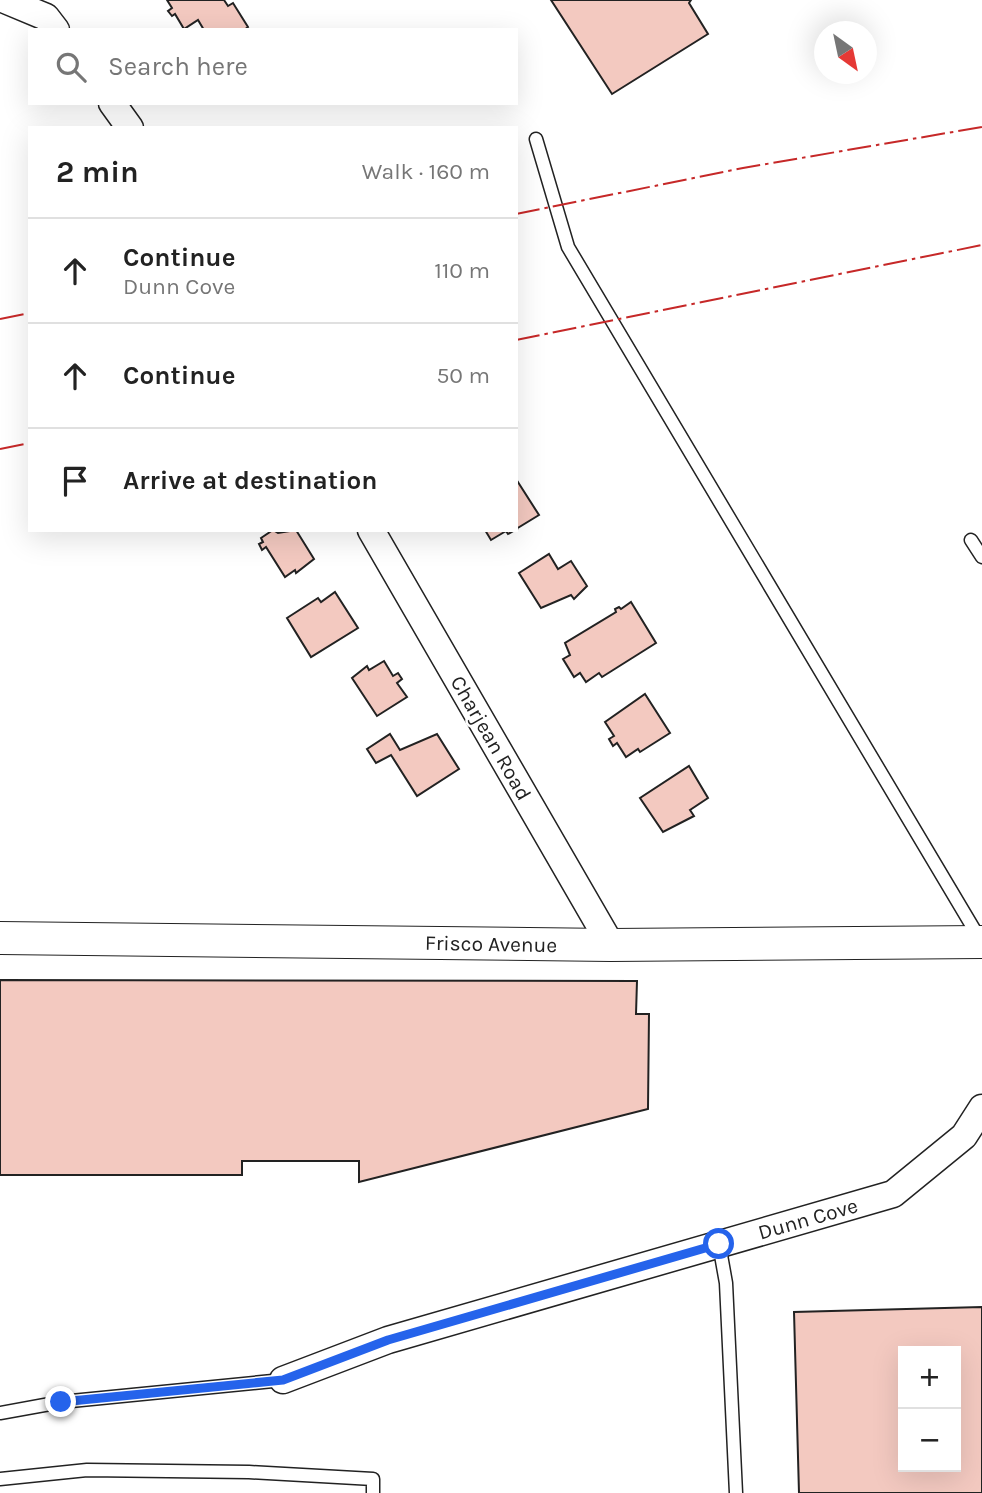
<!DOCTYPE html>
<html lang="en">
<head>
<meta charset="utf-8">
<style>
	body { margin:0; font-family:Karla,sans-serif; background:#f2f2f2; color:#222 }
	.controls { position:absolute; right:21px; bottom:21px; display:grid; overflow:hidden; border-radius:0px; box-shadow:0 7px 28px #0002 }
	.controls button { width:63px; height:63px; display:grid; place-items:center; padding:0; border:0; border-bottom:2px solid #e0e0e0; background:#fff; color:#222; font:35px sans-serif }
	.compass { position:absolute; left:814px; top:21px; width:63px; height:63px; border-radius:50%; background:#fff; box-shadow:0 7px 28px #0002; rotate:147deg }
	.stop { position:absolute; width:21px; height:21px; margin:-16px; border:5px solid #2563eb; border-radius:50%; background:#fff }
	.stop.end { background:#2563eb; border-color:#fff; box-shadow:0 2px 7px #0008 }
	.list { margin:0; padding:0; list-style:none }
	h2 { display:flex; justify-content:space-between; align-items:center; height:91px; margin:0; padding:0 28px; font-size:30px }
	h2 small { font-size:23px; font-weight:400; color:#767676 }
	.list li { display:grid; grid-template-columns:46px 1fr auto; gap:21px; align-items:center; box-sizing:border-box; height:105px; padding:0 28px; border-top:2px solid #e0e0e0 }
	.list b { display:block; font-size:26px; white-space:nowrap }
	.list p { margin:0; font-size:23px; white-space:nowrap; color:#767676 }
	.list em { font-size:23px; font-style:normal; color:#767676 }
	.icon { flex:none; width:38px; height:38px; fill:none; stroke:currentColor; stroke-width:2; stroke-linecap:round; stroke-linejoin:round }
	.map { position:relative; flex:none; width:982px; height:1493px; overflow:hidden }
	.search { position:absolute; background:#fff; box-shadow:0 7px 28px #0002; left:28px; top:28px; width:490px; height:77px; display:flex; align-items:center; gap:18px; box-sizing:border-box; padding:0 24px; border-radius:0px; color:#767676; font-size:26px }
	.panel { position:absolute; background:#fff; box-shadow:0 7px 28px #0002; left:28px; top:126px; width:490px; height:406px; border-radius:0px }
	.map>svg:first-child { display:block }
</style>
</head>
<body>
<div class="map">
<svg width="982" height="1493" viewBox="0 0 982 1493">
	<rect width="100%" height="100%" fill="#fff"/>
	<path fill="#f3c9c0" stroke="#222" stroke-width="2" fill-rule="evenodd" d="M167,0h57l4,6 5,-3 15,24 -4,3h-40l-6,-10 -14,9 -9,-15 -3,2 -4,-5 4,-3z
		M551,0h140l-2,3 19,31 -96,60z
		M516,479l23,36 -23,14z
		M273,530l5,3 18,-3 18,29 -18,14 -1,-3 -10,7 -19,-30 -4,3 -3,-6 4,-2 -2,-4z
		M485,530h30l-7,4 -2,-3 -15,9z
		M549,554l9,15 13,-8 16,25 -13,13 -3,-4 -30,13 -22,-35z
		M335,592l23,36 -47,29 -24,-39 31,-20 3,4z
		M631,602l25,41 -54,34 -3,-4 -13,9 -6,-9 -6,4 -11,-18 7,-4 -5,-12 51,-31 -1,-3 4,-2 2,2z
		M384,661l9,15 5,-3 4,6 -5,4 10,14 -30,19 -25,-38 15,-12 2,4z
		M645,694l25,39 -30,19 -2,-3 -12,8 -9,-14 -4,3 -4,-7 5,-3 -9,-14z
		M390,734l10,16 37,-16 22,35 -42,27 -26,-41 -15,8 -9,-14z
		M689,766l19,32 -18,12 4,6 -31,16 -23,-34z
		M0,980l637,1 -1,33h13l-1,95 -289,73v-21h-117v14h-242z
		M982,1307v186h-183l-5,-181zM903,1351h53v116h-53z"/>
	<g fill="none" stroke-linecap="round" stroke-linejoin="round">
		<g stroke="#222" stroke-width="15">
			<path id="service" d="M536,139l32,108 413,694
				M971,540l11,17
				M719,1244l7,39 10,210
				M0,1413l61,-11 222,-22
				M0,1479l87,-9 162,2 124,7v14"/>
		</g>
		<g stroke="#222" stroke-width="29">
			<path id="minor" d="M5,0l41,17 10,13
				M112,103l18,25
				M371,530l240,415
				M283,1380l105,-40 505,-146 71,-58 18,-28"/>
		</g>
		<g stroke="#222" stroke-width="34">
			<path id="tertiary" d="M0,938l611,7 371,-3"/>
		</g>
		<use href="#service" stroke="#fff" stroke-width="12"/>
		<use href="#minor" stroke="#fff" stroke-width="26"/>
		<use href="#tertiary" stroke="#fff" stroke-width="32"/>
		<path stroke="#c62828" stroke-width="2" stroke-dasharray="24 5 3.5 5" stroke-linecap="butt" d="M516,214l227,-46 239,-41
			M0,319l30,-6
			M516,340l466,-95
			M0,449l30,-6"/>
	</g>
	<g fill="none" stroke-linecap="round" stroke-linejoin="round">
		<path stroke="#2563eb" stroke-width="9" d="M61,1402l222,-22 105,-40 331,-96"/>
	</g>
	<g text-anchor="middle" stroke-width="5" stroke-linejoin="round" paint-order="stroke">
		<g font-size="21" fill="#222" stroke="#fff">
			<text transform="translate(491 738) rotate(60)" y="7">Charjean Road</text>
			<text transform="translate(491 944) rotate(1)" y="7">Frisco Avenue</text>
			<text transform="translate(808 1219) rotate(-16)" y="7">Dunn Cove</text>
		</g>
	</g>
</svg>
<div class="controls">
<button>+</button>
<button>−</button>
</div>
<svg class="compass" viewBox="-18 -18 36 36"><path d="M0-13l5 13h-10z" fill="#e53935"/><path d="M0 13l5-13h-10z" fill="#767676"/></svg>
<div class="stop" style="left:719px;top:1244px"></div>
<div class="stop end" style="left:61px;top:1402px"></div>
<div class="search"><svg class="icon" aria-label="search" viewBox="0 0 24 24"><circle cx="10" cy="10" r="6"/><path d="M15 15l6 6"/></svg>Search here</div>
<section class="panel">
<h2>2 min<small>Walk · 160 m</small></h2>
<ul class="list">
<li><svg class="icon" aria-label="ahead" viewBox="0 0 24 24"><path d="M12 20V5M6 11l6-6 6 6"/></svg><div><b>Continue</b><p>Dunn Cove</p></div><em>110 m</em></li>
<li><svg class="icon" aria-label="ahead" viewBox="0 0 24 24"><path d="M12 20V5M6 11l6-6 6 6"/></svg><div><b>Continue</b></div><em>50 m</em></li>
<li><svg class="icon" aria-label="arrive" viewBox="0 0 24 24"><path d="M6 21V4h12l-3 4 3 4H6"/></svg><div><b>Arrive at destination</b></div></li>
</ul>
</section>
</div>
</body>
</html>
